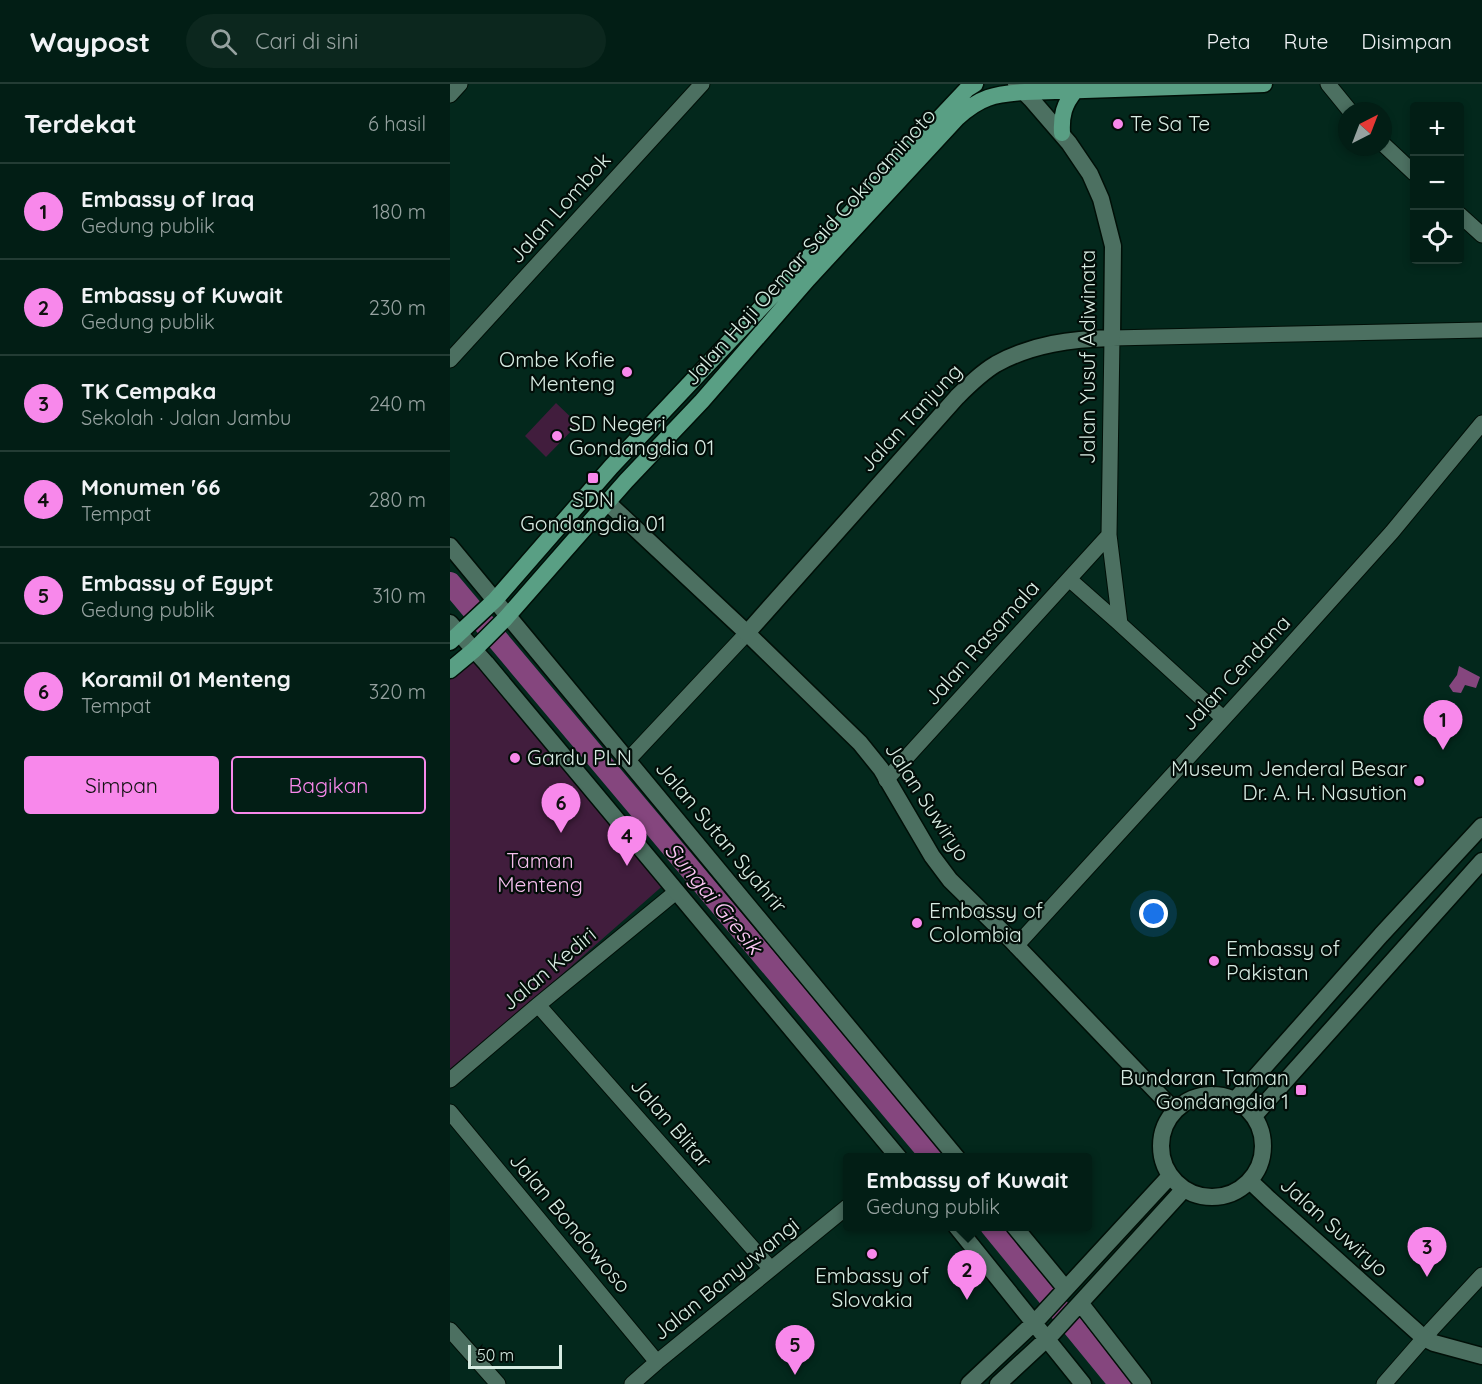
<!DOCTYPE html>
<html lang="id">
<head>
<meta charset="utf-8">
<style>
	body { margin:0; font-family:Quicksand,sans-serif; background:#0c271e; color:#f1f3f6 }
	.controls { position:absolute; right:18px; top:18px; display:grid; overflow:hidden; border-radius:6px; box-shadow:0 3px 9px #0003 }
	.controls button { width:54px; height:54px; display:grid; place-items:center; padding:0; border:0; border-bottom:2px solid #233c34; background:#021e15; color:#f1f3f6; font:30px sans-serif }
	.compass { position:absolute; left:888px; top:18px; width:54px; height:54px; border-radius:50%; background:#021e15; box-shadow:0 3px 9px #0003; rotate:42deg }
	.scale { position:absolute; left:18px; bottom:15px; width:94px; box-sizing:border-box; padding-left:6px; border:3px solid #d7ebe2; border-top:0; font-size:16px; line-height:21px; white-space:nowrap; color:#d7ebe2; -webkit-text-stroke:4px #020d08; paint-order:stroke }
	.you { position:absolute; left:704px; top:830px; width:21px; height:21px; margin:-15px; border:4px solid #fff; border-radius:50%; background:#1a73e8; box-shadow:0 0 0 9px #1a73e833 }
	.badge { display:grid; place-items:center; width:39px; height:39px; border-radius:50%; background:#f888eb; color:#111; font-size:20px; font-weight:700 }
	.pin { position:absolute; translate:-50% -50px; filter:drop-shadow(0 2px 3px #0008) }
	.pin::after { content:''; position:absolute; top:32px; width:21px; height:18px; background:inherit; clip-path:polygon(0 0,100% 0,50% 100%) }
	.popup { position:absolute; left:393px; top:1069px; width:249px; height:78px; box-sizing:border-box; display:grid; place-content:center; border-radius:6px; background:#021e15; filter:drop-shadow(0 2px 4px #0005); font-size:20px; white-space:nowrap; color:#96a2a0 }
	.popup b { font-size:22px; color:#f1f3f6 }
	.popup::after { content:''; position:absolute; left:50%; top:100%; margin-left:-12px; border:12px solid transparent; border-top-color:#021e15 }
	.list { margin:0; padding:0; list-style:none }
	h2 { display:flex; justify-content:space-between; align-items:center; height:78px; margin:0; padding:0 24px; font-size:26px }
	h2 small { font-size:20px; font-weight:400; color:#96a2a0 }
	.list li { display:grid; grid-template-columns:39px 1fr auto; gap:18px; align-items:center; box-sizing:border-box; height:96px; padding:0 24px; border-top:2px solid #233c34 }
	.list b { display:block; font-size:22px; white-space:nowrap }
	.list p { margin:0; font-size:20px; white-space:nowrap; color:#96a2a0 }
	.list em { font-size:20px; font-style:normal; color:#96a2a0 }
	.actions { display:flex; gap:12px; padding:18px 24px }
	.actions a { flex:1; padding:14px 0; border:2px solid #f888eb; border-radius:6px; text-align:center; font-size:21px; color:#f888eb }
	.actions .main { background:#f888eb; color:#111 }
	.icon { flex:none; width:33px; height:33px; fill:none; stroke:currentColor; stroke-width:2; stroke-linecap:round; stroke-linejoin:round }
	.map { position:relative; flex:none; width:1032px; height:1300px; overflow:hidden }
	header { display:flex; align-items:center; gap:36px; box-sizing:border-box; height:84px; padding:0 30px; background:#021e15; border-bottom:2px solid #233c34 }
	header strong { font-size:28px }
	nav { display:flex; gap:33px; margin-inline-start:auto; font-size:21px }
	.search { width:420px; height:54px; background:#0c271e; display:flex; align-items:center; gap:15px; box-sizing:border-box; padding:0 21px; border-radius:33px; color:#96a2a0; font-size:22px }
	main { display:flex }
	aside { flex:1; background:#021e15 }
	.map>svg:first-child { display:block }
</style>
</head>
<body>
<header>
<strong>Waypost</strong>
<div class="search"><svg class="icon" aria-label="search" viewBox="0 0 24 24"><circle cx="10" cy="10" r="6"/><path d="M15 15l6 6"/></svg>Cari di sini</div>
<nav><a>Peta</a><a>Rute</a><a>Disimpan</a></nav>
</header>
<main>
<aside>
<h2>Terdekat<small>6 hasil</small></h2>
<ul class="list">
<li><span class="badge">1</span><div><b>Embassy of Iraq</b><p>Gedung publik</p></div><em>180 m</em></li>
<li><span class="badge">2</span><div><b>Embassy of Kuwait</b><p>Gedung publik</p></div><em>230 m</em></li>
<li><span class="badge">3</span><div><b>TK Cempaka</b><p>Sekolah · Jalan Jambu</p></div><em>240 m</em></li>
<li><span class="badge">4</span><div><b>Monumen '66</b><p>Tempat</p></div><em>280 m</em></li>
<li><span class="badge">5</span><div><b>Embassy of Egypt</b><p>Gedung publik</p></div><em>310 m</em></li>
<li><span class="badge">6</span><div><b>Koramil 01 Menteng</b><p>Tempat</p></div><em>320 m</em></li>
</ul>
<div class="actions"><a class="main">Simpan</a><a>Bagikan</a></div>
</aside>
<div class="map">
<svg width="1032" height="1300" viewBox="0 0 1032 1300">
	<rect width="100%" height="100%" fill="#03281c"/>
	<path fill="#411d3d" d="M106,319l22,21 -32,33 -21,-21z
		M22,572l195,226 -217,191v-398z"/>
	<path fill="#85467e" d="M1009,582l21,11 -4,11 -11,-3 -4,8 -8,-1 -4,-6 8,-11z"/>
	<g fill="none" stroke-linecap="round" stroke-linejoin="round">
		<path stroke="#85467e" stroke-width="22" d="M0,499l483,575
			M541,1142l129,158"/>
		<g stroke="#000f07" stroke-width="17">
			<path id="minor" d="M878,0l22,27
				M0,11l10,-11
				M933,60l31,29
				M1010,131l22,20
				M0,276l252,-276
				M619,495l51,45
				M773,634l-103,-94 -11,-89 3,-197 370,-8
				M178,676l119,-127
				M436,696l223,-245
				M566,862l253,-277 123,-137 90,-109
				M88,921l233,264
				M0,996l88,-75 138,-113
				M0,1028l207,250
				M0,1246l48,54
				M182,1300l25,-22 190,-155
				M934,1300l48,-55 50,-54"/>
		</g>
		<g stroke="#000f07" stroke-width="19">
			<path id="tertiary" d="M157,418l140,131 113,110 21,26 51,87 18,24 60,59 164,171
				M0,462l507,612
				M0,539l36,40 413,495
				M297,549l210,-236c12,-12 24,-24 39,-33 36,-20 76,-25 116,-26l1,-92 -12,-47 -11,-25 -21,-31 -38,-44 -15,-15
				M711 1062a51 51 0 1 1 102 0a51 51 0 1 1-102 0Z
				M785,1016l146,-165 101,-109
				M804,1032l228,-255
				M800,1097l19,18 155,139 10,5 48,13
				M506,1142l127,158
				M564,1142l51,62
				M631,1220l62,80
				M519,1300l68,-64 133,-144
				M548,1300l53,-49 133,-146"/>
		</g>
		<g stroke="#000f07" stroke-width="19">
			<path id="primary" d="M612,49c-1,-17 2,-29 13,-42
				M0,558l45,-42 116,-133 356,-378 8,-5
				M0,586l24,-20 31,-31 121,-138 76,-80 106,-122 149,-161c23,-21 37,-24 68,-26l239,-8"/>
		</g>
		<use href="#minor" stroke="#4c7061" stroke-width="15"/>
		<use href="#tertiary" stroke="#4c7061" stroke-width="16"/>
		<use href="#primary" stroke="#599f84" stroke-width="16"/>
	</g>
	<g fill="#f888eb" stroke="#020d08" stroke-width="2">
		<circle cx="668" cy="40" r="6"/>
		<circle cx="177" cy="288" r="6"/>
		<circle cx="107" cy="352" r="6"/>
		<rect x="137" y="388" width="12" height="12" rx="3"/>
		<circle cx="65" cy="674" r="6"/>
		<circle cx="969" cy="697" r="6"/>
		<circle cx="467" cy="839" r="6"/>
		<circle cx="764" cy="877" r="6"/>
		<rect x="845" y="1000" width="12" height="12" rx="3"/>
		<circle cx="422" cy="1170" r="6"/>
	</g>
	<g text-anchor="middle" stroke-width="4.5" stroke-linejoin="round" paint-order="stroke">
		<g font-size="21" fill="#d7ebe2" stroke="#020d08" text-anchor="start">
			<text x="680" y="47">Te Sa Te</text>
			<text x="165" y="283" text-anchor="end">Ombe Kofie<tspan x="165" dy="24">Menteng</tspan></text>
			<text x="119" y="347">SD Negeri<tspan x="119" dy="24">Gondangdia 01</tspan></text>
			<text x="143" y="423" text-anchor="middle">SDN<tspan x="143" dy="24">Gondangdia 01</tspan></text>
			<text x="77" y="681">Gardu PLN</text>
			<text x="957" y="692" text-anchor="end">Museum Jenderal Besar<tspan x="957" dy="24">Dr. A. H. Nasution</tspan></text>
			<text x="479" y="834">Embassy of<tspan x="479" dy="24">Colombia</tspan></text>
			<text x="776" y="872">Embassy of<tspan x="776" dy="24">Pakistan</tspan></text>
			<text x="839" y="1001" text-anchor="end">Bundaran Taman<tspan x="839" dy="24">Gondangdia 1</tspan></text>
			<text x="422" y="1199" text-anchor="middle">Embassy of<tspan x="422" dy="24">Slovakia</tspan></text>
		</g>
		<g font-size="21" fill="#d7ebe2" stroke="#020d08">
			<text transform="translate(110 124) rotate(-48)" y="7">Jalan Lombok</text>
			<text transform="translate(360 163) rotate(-48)" y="7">Jalan Haji Oemar Said Cokroaminoto</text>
			<text transform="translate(638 273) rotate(-90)" y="7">Jalan Yusuf Adiwinata</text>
			<text transform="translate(461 334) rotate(-47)" y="7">Jalan Tanjung</text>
			<text transform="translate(532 559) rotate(-48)" y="7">Jalan Rasamala</text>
			<text transform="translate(786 589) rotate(-47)" y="7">Jalan Cendana</text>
			<text transform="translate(477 718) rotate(57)" y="7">Jalan Suwiryo</text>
			<text transform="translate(271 753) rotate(50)" y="7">Jalan Sutan Syahrir</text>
			<text transform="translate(99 885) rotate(-40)" y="7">Jalan Kediri</text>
			<text transform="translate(221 1039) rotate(49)" y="7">Jalan Blitar</text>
			<text transform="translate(120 1139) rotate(50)" y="7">Jalan Bondowoso</text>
			<text transform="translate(884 1143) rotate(42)" y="7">Jalan Suwiryo</text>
			<text transform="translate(276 1195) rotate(-39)" y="7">Jalan Banyuwangi</text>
		</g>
		<g font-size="21" fill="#f5bfed" stroke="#020d08">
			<text x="90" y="784">Taman<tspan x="90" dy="24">Menteng</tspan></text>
		</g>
		<g font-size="22" font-style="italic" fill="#fec8f6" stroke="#020d08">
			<text transform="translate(264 814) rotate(50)" y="8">Sungai Gresik</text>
		</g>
	</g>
</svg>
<div class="controls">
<button>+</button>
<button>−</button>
<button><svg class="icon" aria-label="locate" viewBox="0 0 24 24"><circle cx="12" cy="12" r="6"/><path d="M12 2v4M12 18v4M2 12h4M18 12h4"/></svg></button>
</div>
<svg class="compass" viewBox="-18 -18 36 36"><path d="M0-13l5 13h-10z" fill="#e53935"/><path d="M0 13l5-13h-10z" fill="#96a2a0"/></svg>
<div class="scale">50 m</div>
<div class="you"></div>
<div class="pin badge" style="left:993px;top:666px">1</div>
<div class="pin badge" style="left:517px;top:1216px">2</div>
<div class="popup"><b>Embassy of Kuwait</b>Gedung publik</div>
<div class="pin badge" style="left:977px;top:1193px">3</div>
<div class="pin badge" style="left:177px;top:782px">4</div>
<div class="pin badge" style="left:345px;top:1291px">5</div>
<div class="pin badge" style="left:111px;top:749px">6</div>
</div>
</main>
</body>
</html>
